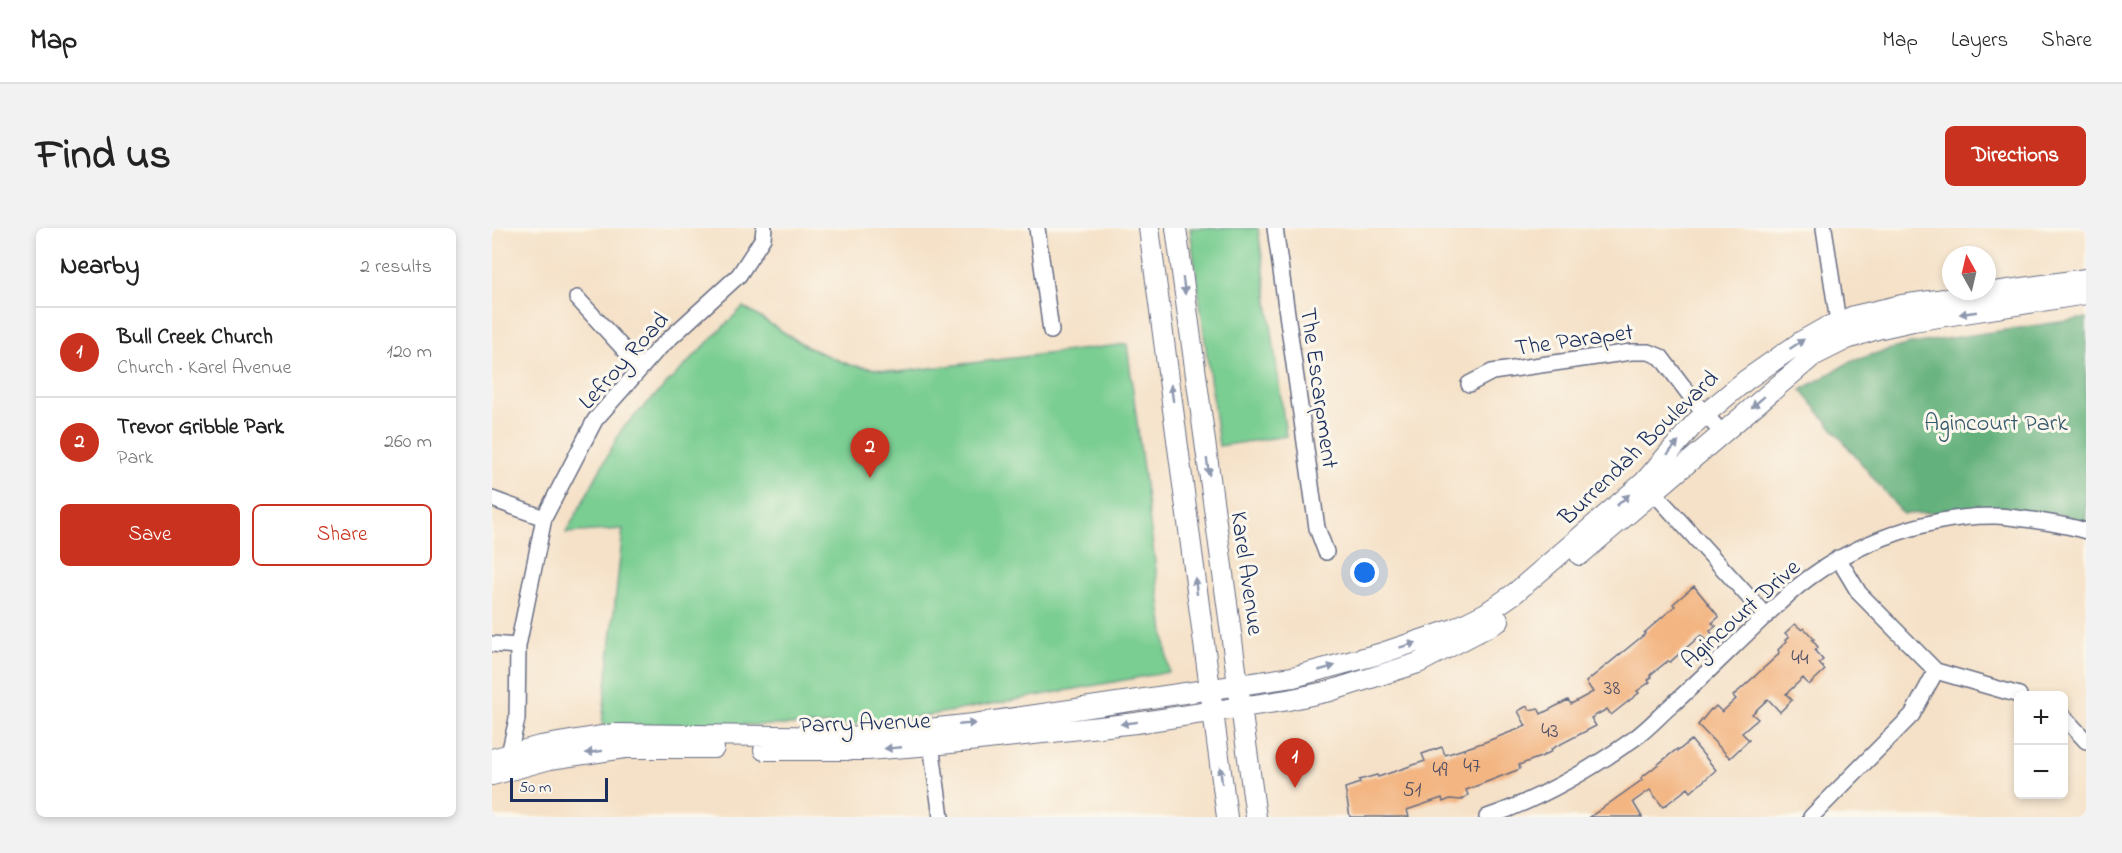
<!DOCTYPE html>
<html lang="en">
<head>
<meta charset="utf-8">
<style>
	body { margin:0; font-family:"Indie Flower",sans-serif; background:#f2f2f2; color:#222 }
	.controls { position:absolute; right:18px; bottom:18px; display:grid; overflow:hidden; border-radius:9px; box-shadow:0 3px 9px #0003 }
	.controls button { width:54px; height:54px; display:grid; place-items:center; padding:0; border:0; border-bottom:2px solid #e0e0e0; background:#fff; color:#222; font:30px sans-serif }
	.compass { position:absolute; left:1450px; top:18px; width:54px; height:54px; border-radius:50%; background:#fff; box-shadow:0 3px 9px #0003; rotate:352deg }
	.scale { position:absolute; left:18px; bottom:15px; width:98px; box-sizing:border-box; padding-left:6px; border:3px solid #1b2f5e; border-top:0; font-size:16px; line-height:21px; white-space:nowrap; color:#1b2f5e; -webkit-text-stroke:4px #fbf7ec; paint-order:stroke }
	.you { position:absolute; left:873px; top:345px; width:21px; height:21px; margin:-15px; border:4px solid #fff; border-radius:50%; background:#1a73e8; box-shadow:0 0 0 9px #1a73e833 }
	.badge { display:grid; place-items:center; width:39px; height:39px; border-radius:50%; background:#c8321e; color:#fff; font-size:20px; font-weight:700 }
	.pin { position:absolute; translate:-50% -50px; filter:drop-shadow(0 2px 3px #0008) }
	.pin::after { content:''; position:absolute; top:32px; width:21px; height:18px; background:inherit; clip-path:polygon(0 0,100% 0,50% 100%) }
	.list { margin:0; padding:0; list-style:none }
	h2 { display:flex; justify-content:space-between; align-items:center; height:78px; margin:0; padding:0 24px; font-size:26px }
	h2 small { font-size:20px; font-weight:400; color:#767676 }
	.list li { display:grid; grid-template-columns:39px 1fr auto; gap:18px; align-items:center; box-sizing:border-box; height:90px; padding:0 24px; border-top:2px solid #e0e0e0 }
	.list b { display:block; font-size:22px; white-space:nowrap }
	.list p { margin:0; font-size:20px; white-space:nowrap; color:#767676 }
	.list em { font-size:20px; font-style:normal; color:#767676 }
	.actions { display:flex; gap:12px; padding:18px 24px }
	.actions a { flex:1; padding:14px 0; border:2px solid #c8321e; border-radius:9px; text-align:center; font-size:21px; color:#c8321e }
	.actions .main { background:#c8321e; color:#fff }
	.map { position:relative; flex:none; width:1594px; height:589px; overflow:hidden; border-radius:9px }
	header { display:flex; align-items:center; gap:36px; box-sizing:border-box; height:84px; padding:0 30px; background:#fff; border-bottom:2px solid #e0e0e0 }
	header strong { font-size:28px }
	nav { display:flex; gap:33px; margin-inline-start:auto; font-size:21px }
	.intro { display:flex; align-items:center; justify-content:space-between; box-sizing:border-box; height:144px; padding:0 36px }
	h1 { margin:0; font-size:42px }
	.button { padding:15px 27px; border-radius:9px; background:#c8321e; color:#fff; font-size:21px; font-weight:700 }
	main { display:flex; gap:36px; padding:0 36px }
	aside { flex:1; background:#fff; border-radius:9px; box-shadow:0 3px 9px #0003 }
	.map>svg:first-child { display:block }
</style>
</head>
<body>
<header>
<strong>Map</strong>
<nav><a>Map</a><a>Layers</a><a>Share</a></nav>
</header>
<div class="intro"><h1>Find us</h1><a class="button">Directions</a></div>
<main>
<aside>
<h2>Nearby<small>2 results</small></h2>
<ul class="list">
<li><span class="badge">1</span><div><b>Bull Creek Church</b><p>Church · Karel Avenue</p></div><em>120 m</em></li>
<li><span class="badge">2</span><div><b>Trevor Gribble Park</b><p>Park</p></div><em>260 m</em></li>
</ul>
<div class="actions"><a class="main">Save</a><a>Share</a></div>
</aside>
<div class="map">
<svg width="1594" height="589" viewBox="0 0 1594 589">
	<rect width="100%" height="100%" fill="#fbf7ec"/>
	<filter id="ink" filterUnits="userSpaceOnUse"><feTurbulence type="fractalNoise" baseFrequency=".0167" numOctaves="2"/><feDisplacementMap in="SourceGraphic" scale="12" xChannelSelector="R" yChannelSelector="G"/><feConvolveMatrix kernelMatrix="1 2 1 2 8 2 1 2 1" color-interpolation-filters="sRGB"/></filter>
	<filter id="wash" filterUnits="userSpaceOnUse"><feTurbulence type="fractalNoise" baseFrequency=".008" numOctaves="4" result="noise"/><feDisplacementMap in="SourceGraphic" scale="24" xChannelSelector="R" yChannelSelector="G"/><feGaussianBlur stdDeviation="1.35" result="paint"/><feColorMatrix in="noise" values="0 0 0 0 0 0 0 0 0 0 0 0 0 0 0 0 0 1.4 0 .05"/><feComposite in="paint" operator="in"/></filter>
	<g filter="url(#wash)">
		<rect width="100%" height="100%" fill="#f5e1c7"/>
		<path fill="#7ace92" stroke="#4a7e78" stroke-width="1.5" d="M698,0h68l28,208 -67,10z
			M251,79l66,41 41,17 48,7 229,-28 42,328 -238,43 -84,10h-245l21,-196 -57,4 56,-104z"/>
		<path fill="#63b17c" stroke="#3f706d" stroke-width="1.5" d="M1594,90v205l-24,-9 -72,-3 -87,3 -102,-124 49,-28 30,-10 31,-8z"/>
		<g id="blocks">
			<path fill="#f3b582" d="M1202,358l25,31 -7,6 4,3 -6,5 2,3 -5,8 -6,-7 -31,27 -2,-1 -18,14 2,2 -4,3 2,2 -13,9 2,2 -28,22 -4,-6 -16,9 5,8 -45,23 1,2 -9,5 -24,9 1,4 -54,21 2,5 -7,5 -11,-1 -7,3 -1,-4 -35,12 2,7h-59l-5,-29 15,-5 -1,-3 18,-5 1,2 47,-16 -3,-7 20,-7 3,8 40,-13 41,-16 -8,-15 9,-5 3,4 8,-2 3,6 27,-14 3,4 22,-12 -7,-10 59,-48 -1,-1 31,-27 -2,-2z
				M1303,396l7,6 2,-2 10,11 -2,1 6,7 -3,4 8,9 -4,3 6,7 -16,15 -6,-7 -17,16 6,6 -12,12 -12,-13 -16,15 6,5 -16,14 7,7 -19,18 -32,-33 13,-16 1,1 4,-4 6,6 14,-13 -3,-3 45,-41 1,-3 -1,-2 9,-9 -2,-1 4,-3 -4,-4z
				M1199,512l25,30 -25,22 -3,-4 -25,19 -13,-17 -17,12 9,15h-52l52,-37 -1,-2 36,-29 1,2z"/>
		</g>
	</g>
	<g filter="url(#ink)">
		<use href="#blocks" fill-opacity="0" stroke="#676d83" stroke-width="1.5"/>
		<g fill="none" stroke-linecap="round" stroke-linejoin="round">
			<g stroke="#676d83" stroke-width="18">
				<path id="minor" d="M545,0l14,103
					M783,0l42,300 9,24
					M1332,0l14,94 5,9
					M85,70l64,70
					M977,156l23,-12 139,-20h18l12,5 37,49 24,27
					M1156,258l118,130
					M0,271l52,19
					M1346,330l21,35 77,78 83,24
					M0,416l26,2
					M1572,489l22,24
					M438,509l11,80
					M19,535l-2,-9 8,-35 1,-73 26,-128 51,-98 62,-70 82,-75 24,-37 1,-10
					M995,589c53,-18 103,-47 148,-79 14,-10 25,-23 38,-34 39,-35 76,-74 115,-109 52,-47 134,-79 204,-79 13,-1 27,3 41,4 18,3 35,5 53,11
					M1319,589l101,-102 24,-44"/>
			</g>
			<g stroke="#676d83" stroke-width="22">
				<path id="major" d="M657,0l78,589
					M684,0l80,589
					M1088,327l233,-199 34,-17 30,-10 36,-8 173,-27
					M272,522h103l65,-5 204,-22 152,-23 42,-9 88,-28 81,-42
					M0,531l48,-13 73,-12 242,3 119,-13 319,-47 86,-23 75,-25 32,-16 29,-20 129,-111 51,-59 9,-8 42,-35 56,-39 23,-13 29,-12 48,-11 184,-26
					M0,547l58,-16 75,-11h89"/>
			</g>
			<use href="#minor" stroke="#fff" stroke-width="15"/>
			<use href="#major" stroke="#fff" stroke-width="20"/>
		</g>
		<defs><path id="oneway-solid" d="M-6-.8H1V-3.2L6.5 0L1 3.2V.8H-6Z" transform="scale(1.5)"/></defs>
		<g fill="#8d97ae">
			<use href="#oneway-solid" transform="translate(692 58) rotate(82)"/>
			<use href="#oneway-solid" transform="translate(1476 85) rotate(172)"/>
			<use href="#oneway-solid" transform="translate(1305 116) rotate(-34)"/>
			<use href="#oneway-solid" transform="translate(680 165) rotate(-98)"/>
			<use href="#oneway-solid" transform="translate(1266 174) rotate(139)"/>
			<use href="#oneway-solid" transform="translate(1181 220) rotate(-49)"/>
			<use href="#oneway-solid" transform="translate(716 239) rotate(82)"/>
			<use href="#oneway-solid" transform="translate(1131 272) rotate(-42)"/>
			<use href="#oneway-solid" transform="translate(704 358) rotate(-97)"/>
			<use href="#oneway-solid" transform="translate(916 417) rotate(-17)"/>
			<use href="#oneway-solid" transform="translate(835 440) rotate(-16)"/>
			<use href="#oneway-solid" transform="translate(637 495) rotate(173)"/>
			<use href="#oneway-solid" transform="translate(475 496) rotate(-5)"/>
			<use href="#oneway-solid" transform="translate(401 520) rotate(175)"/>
			<use href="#oneway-solid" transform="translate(102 524) rotate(172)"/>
			<use href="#oneway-solid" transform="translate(729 547) rotate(-97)"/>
		</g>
	</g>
	<g text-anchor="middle" stroke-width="6" stroke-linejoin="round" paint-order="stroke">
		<g font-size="21" fill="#515067">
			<text x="1308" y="436">44</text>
			<text x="1120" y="466">38</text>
			<text x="1058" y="509">43</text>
			<text x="980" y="544">47</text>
			<text x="948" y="548">49</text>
			<text x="920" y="568">51</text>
		</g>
		<g font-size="24" fill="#1b2f5e" stroke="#fbf7ec">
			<text transform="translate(1082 111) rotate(-8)" y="8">The Parapet</text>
			<text transform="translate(131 132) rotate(-48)" y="8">Lefroy Road</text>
			<text transform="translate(828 160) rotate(82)" y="8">The Escarpment</text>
			<text transform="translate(1146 219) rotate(-44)" y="8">Burrendah Boulevard</text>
			<text transform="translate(756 345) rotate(82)" y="8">Karel Avenue</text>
			<text transform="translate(1248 385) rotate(-42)" y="8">Agincourt Drive</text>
			<text transform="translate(373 494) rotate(-2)" y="8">Parry Avenue</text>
		</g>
		<g font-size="24" fill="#33576b" stroke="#fbf7ec">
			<text x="1504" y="202">Agincourt Park</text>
		</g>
	</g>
</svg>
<div class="controls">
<button>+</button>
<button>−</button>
</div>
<svg class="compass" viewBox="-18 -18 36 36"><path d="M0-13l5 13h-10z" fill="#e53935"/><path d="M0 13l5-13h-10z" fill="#767676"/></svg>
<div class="scale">50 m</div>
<div class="you"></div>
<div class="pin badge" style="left:803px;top:560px">1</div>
<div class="pin badge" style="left:378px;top:250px">2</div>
</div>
</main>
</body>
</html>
